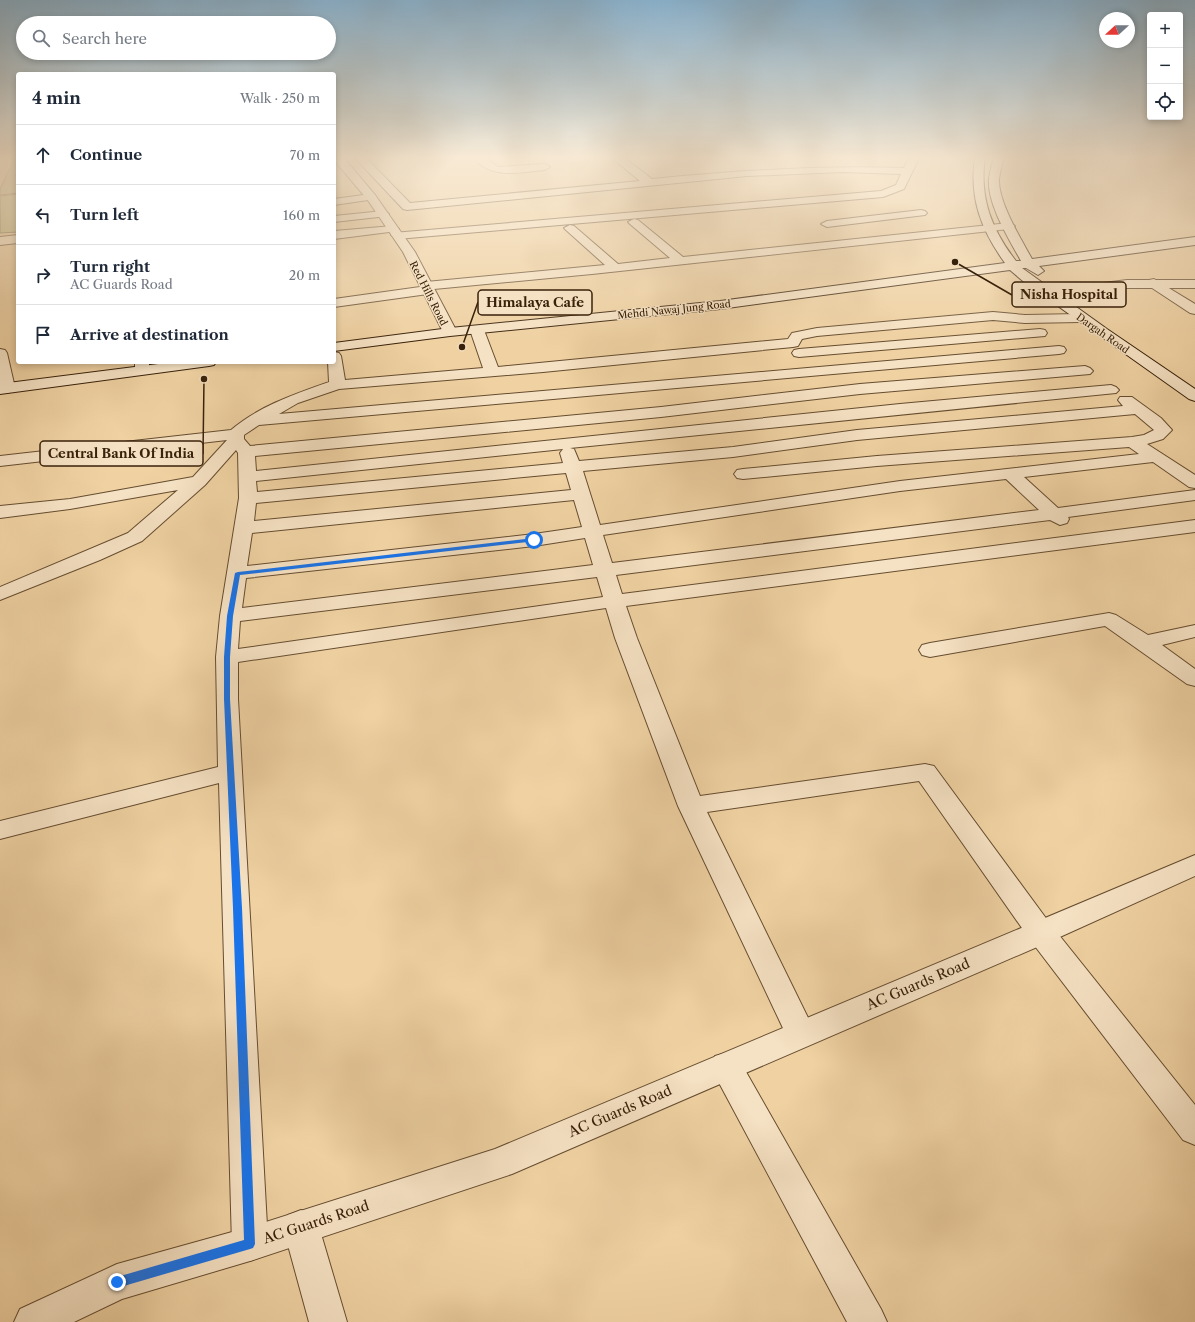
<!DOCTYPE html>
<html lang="en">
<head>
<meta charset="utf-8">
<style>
	body { margin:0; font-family:"Libre Caslon Text",serif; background:#f2f2f3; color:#1f2937 }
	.controls { position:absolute; right:12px; top:12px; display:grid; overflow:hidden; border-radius:4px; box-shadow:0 2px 6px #0003 }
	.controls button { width:36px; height:36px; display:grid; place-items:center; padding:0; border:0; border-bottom:1px solid #e0e1e3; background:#fff; color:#1f2937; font:20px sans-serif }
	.compass { position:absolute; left:1099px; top:12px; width:36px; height:36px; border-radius:50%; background:#fff; box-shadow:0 2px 6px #0003; rotate:249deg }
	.stop { position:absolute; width:12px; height:12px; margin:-9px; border:3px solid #1a73e8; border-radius:50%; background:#fff }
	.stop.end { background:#1a73e8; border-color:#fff; box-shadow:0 1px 4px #0008 }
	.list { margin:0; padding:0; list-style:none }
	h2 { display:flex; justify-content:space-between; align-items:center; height:52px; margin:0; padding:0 16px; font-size:17px }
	h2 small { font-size:13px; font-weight:400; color:#747a83 }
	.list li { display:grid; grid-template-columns:26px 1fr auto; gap:12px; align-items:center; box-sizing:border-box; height:60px; padding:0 16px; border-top:1px solid #e0e1e3 }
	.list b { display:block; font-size:15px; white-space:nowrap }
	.list p { margin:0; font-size:13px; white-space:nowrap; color:#747a83 }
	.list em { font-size:13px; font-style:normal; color:#747a83 }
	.icon { flex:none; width:22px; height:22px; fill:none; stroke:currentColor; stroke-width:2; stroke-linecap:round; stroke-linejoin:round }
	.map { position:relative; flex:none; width:1195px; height:1322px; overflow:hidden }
	.search { position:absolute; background:#fff; box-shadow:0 2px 6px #0003; left:16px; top:16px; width:320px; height:44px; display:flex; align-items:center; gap:10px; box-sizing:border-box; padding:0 14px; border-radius:22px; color:#747a83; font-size:15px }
	.panel { position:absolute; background:#fff; box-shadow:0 2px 6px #0003; left:16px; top:72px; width:320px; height:292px; border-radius:4px }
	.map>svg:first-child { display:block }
</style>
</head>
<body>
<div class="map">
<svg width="1195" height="1322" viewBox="0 0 1195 1322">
	<rect width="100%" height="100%" fill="#efd1a2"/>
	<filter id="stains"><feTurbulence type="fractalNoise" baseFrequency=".005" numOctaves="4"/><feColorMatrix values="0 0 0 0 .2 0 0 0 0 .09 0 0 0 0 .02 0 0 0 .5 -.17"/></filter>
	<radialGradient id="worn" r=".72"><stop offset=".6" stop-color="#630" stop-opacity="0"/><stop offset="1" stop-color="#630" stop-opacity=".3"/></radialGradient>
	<path fill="#bfba81" stroke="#7c6e46" d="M15,157h3v36l-18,2v-6z
		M18,194v38l-18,1v-37z"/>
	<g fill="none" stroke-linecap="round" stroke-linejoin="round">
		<g stroke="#664d30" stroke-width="2">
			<path id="minor" d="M354,157h11l45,46 230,-22 -29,-24h12l29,22c84,-8 167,-14 252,-11l5,-10h8l1,2 -14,29 -21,8 -486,42 -6,-4 2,-2 488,-42 15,-6 5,-11 -58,-2 -96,4 -340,34 -4,-1z
				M484,157l14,10 47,-3 5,3 -5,3c-24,2 -54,10 -71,-12z
				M371,194l4,1 1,2 -1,2 -41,6v-6z
				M921,210l4,1 2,2 -2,2 -98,12 -6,-3 6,-3z
				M383,211l6,3 -2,2 -53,6v-6z
				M634,219l4,1 45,37 326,-34 6,3 -6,3 -417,45 -158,15 -1,4 -5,1 -94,13v-8l86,-12 1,-4 5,-1 179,-17 -39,-35 -2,-2 6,-3 4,1 44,38 52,-6 -40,-34 -2,-2z
				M393,226l6,3 -2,2 -63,8v-8z
				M18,235v8l-18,2v-8z
				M1154,279l41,25v10l-5,-1 -41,-27 -1,-3 1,-3z
				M993,312l32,3 55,-1 5,1 2,3 -2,3 -5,1 -55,1 -32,-3 -176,16 -15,3 -4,7 -5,1 -250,25 -204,17 -41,14 -19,11 780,-68 5,1 2,3 -2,3 -5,1 -800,71 -15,10v4l6,7 411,-39 199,-23 225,-18 5,2 3,3 -3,3 -230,20 -199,23 -406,39 1,15 644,-67 211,-19 5,2 3,3 -3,3 -546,55 4,1 5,12 154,-14 124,-17 266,-24 -5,-6 2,-3h12l29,21 11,12 -9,9 -16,5 48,31v13l-6,-1 -36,-25 -129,15 34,31 137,-18v10l-127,17 1,2 -2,4 -7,2 -10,-5 -434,55 6,19 573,-74v12l-569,74 11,32 63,158 225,-32 9,2 117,159 144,180v40l-12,-5 -152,-199 -112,-160 -212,31 109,222 -4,9 -11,4 -11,-4 -112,-237 -63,-168 -9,-30 -368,54v37l30,545 -5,12 -13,5 -13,-5 -5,-12 -13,-461 -219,56v-18l218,-54 -2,-110 4,-41 19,-118 -1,-45 -2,-3 -31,35 -63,56 -42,19 -100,40v-13l128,-54 50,-43 -108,19 -70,9v-12l70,-7 123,-22 34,-37 -227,26v-10l231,-26c28,-24 64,-36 98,-48l-1,-20h6v-10l5,1 2,3 4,24 138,-12 -13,-38 2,-3h10l2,3 14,37 290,-28 4,-6 25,-5zM1135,414l19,16 -10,5 -12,2 -255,19 -134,13 -6,1 -3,4 3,4 6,1 134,-13 252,-19 10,7 -239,27 -300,44 -17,-54 150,-14 124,-17zM563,449l-3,4 3,10 -306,29 -1,-11zM566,473l5,17 -317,31 2,-18zM1006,479l33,31 -427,53 -9,-28 297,-44zM574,500l8,27 -48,7 -287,32 5,-33zM585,538l8,27 -351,43 4,-30 288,-32zM597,577l6,20 -365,52 2,-28z
				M1040,329l5,1 2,3 -2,3 -246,21 -5,-1 -2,-3 2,-3 5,-1z
				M0,349l5,1 2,3 8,35 -3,3 -5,2 -7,-4z
				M135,362h14v8l-2,3h-10l-2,-3z
				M1109,613l7,2 32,20 47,-10v12l-33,8 33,24v17l-8,-2 -82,-58 -175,31 -8,-2 -3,-5 3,-5 8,-2z
				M726,1053l11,3 144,253 6,13h-40l-137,-256 5,-10z
				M301,1210l13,5 5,12 28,95h-38l-26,-95 5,-12z"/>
		</g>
		<g stroke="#664d30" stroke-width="2">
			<path id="tertiary" d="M334,157h9l32,38 40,57 42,80 -2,3h-10l-2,-3 -40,-80 -36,-53 -33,-39z
				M1127,280h68v8h-68l-62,8 -7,-4 7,-4z
				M1195,855v21l-144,65 -539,233 -262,87 -128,38 -48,23h-60l6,-13 97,-45 133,-37 245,-78z"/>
		</g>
		<g stroke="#38210a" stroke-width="2">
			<path id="secondary" d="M975,157h10c-6,41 7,73 31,104h5c-12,-22 -34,-57 -32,-82 1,-7 3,-15 5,-22h10c-2,7 -4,15 -5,22 -1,23 22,60 33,80l163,-22v8l-156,21 5,5 -6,4 -12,-7h-4l85,61 88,60v12l-6,-2 -165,-117 -14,-12 -290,39 -270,27 -116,15v-8l116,-15 270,-27 285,-38c-24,-33 -36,-65 -30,-106z
				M174,362h42l-2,3 -5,1 -209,28v-10z"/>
		</g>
		<use href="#minor" fill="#f5e1c3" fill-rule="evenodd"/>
		<use href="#tertiary" fill="#f5e1c3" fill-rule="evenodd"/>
		<use href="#secondary" fill="#f5e1c3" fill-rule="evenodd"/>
	</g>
	<linearGradient id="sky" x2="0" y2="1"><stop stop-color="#8ab4d1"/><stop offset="0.46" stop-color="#f8ead5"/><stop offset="1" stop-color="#f8ead5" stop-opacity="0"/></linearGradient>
	<rect width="1195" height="342" fill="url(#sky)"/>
	<path fill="#1a73e8" d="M534,538l2,3 -296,34 -7,41 -3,41v42l12,209 13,336 -2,4 -3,1 -133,39 -4,-2 -1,-4 1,-3 4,-2 127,-37 -11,-332 -9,-209v-42l3,-41 8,-43 3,-1z"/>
	<g text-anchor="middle" stroke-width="3" stroke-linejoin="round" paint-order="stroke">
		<g font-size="10" fill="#38210a" stroke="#f5e1c3">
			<text transform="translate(429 293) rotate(63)" y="4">Red Hills Road</text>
			<text transform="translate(674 309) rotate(-6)" y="4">Mehdi Nawaj Jung Road</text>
			<text transform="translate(1103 333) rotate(35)" y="4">Dargah Road</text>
		</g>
		<g font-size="14" fill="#38210a" stroke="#f5e1c3">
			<text transform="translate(918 984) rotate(-23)" y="5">AC Guards Road</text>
			<text transform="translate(620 1111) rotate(-23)" y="5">AC Guards Road</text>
			<text transform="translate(316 1222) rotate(-18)" y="5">AC Guards Road</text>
		</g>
	</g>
	<path fill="none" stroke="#38210a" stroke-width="1.5" d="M955 262L1012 295M462 347L478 302M204 379L203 454"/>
	<g fill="#38210a" stroke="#f5e1c3" stroke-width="1.5">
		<circle cx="955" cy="262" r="4"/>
		<circle cx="462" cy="347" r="4"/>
		<circle cx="204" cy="379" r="4"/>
	</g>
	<g fill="#f5e1c3" stroke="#38210a" stroke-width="1.5">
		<rect x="1012" y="282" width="114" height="25" rx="4"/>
		<rect x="478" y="290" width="114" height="25" rx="4"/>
		<rect x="40" y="441" width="163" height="25" rx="4"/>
	</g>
	<g font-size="13" text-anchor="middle" font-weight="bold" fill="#38210a">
		<text x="1069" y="299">Nisha Hospital</text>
		<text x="535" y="307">Himalaya Cafe</text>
		<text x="121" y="458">Central Bank Of India</text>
	</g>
	<rect width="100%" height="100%" filter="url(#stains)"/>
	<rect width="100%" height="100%" fill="url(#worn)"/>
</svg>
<div class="controls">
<button>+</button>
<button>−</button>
<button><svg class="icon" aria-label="locate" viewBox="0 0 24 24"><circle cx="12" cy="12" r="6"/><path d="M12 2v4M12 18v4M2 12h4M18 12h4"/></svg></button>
</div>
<svg class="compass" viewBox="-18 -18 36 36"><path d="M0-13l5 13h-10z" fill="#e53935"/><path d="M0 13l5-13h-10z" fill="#747a83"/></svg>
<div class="stop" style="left:534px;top:540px"></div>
<div class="stop end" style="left:117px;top:1282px"></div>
<div class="search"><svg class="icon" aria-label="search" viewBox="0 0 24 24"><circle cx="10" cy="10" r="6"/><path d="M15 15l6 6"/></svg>Search here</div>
<section class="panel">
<h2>4 min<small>Walk · 250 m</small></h2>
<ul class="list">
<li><svg class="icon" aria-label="ahead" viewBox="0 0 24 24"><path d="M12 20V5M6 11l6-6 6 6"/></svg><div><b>Continue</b></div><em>70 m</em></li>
<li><svg class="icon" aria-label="left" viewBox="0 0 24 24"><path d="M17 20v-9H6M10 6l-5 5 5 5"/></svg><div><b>Turn left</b></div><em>160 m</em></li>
<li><svg class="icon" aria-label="right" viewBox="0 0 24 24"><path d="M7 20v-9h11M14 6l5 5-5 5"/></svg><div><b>Turn right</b><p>AC Guards Road</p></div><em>20 m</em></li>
<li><svg class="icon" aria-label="arrive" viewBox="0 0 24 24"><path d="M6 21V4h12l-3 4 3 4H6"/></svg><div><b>Arrive at destination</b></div></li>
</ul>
</section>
</div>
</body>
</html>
